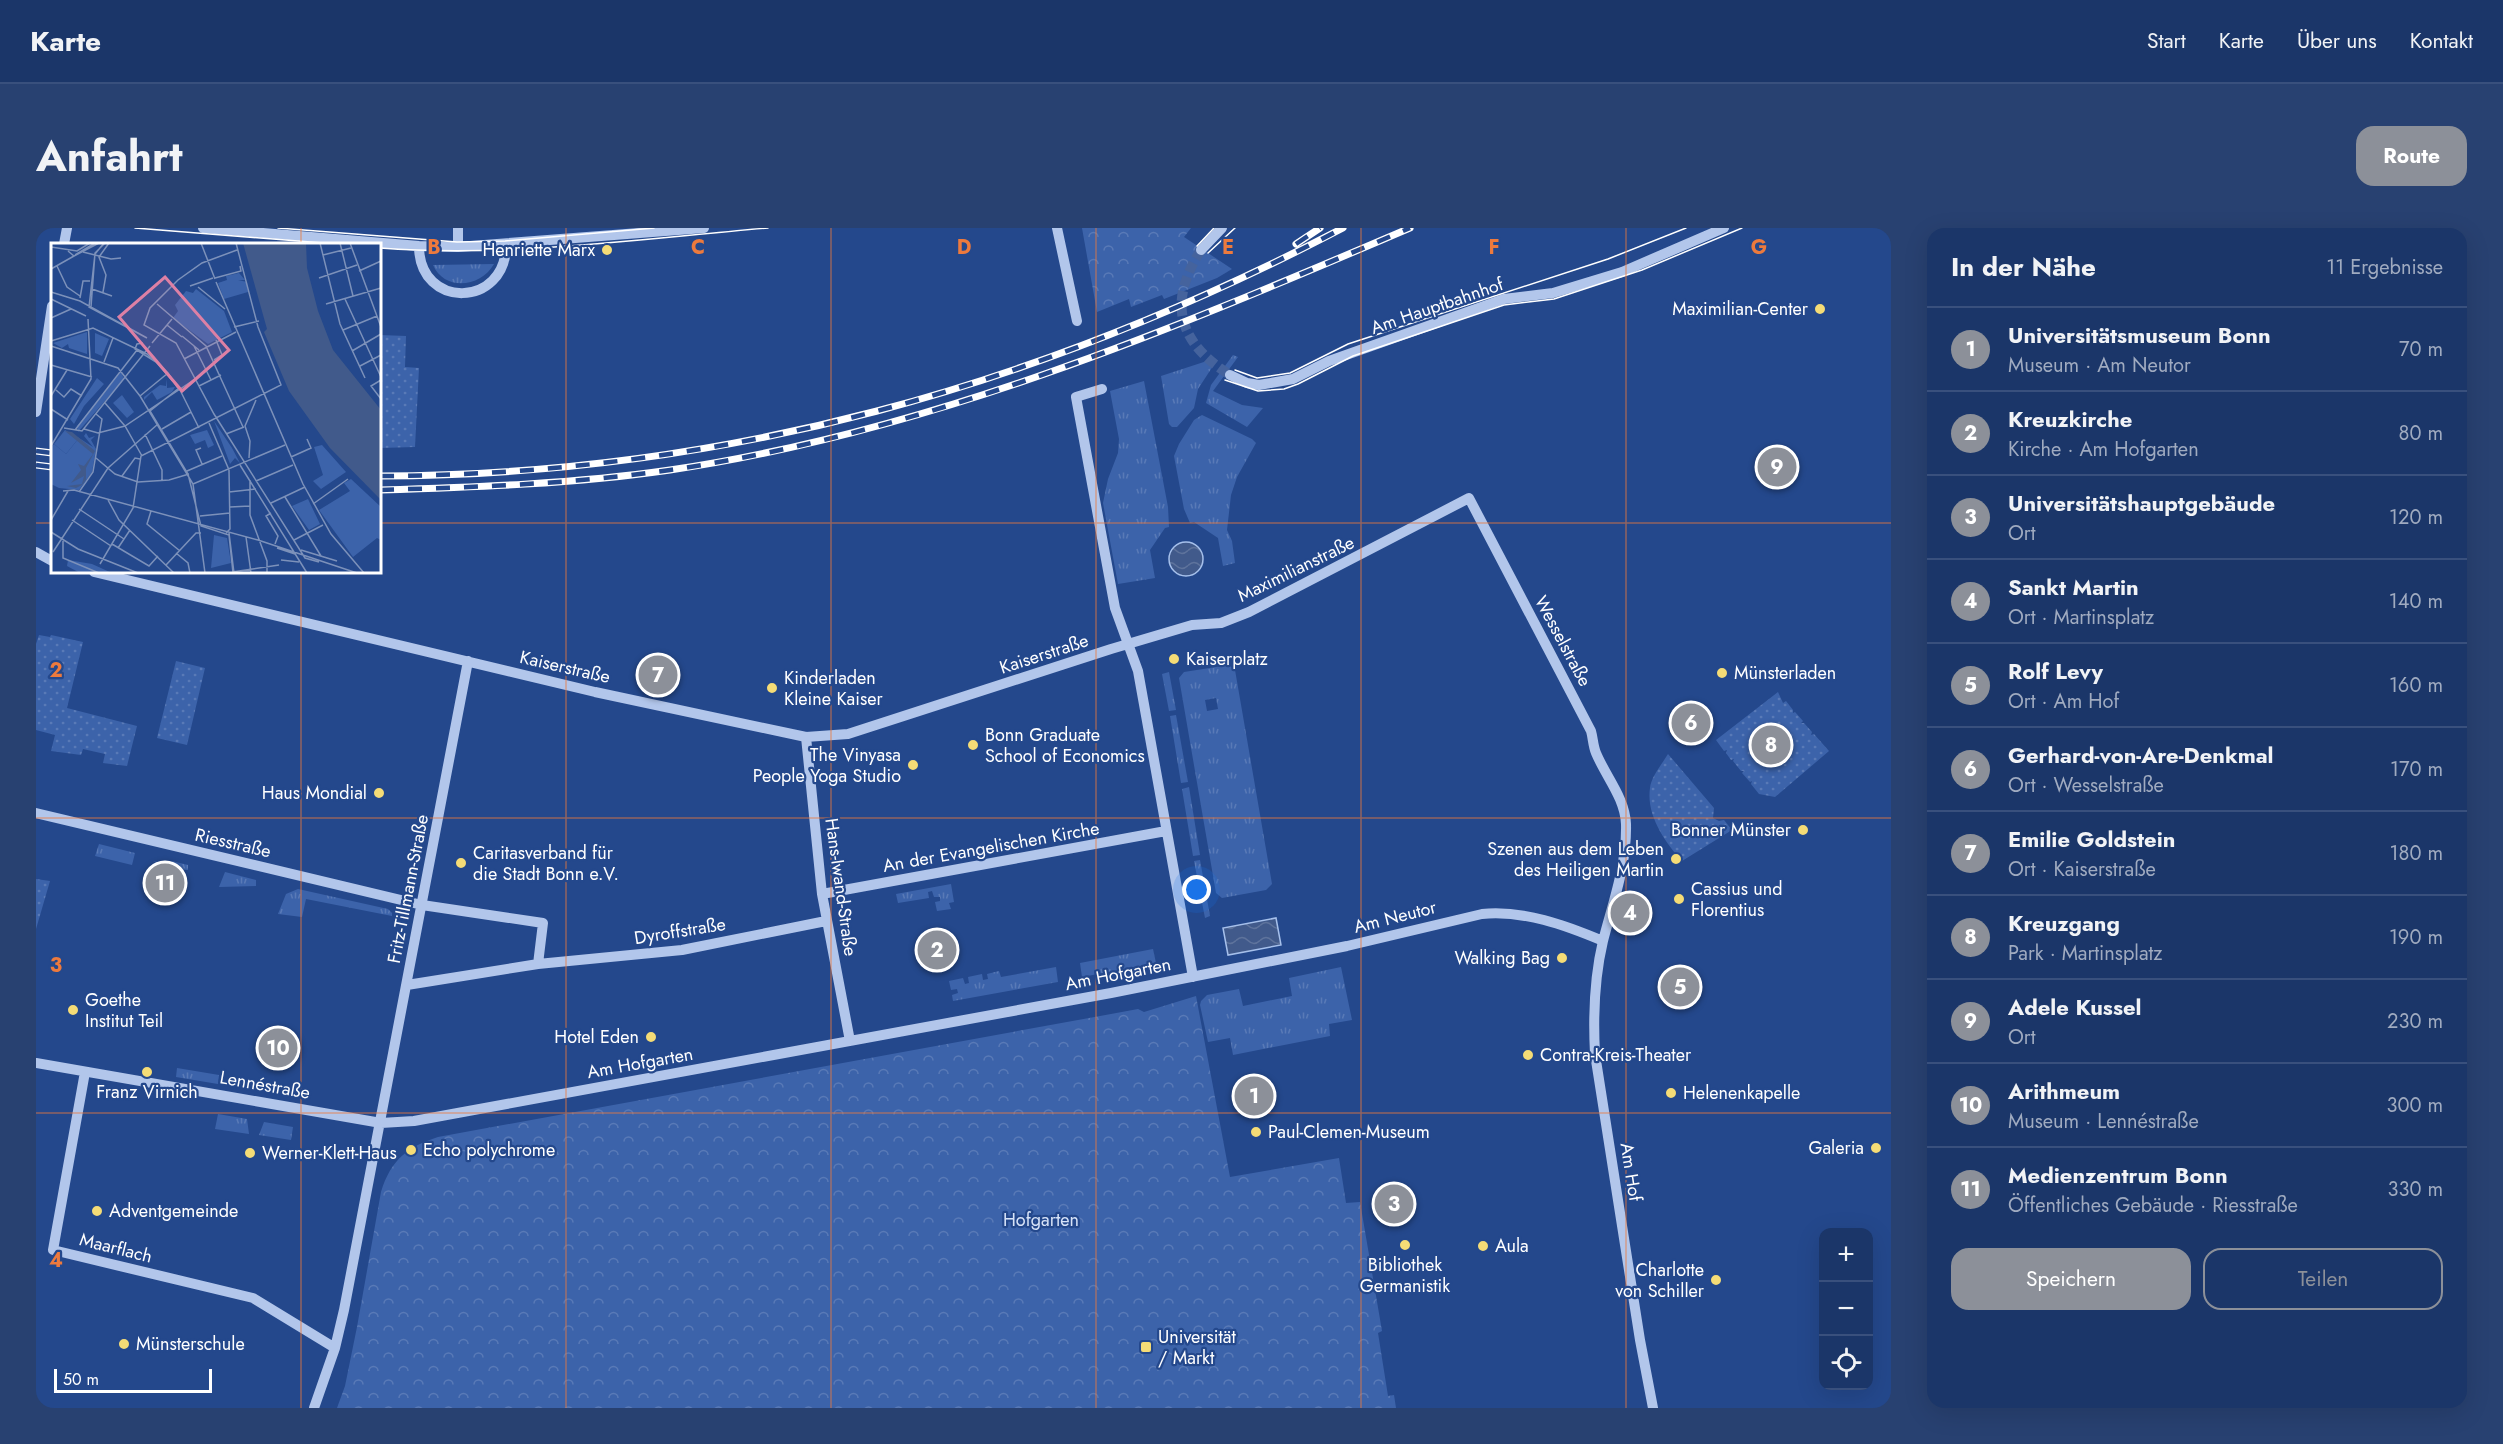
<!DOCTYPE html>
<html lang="de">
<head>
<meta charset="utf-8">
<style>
	body { margin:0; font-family:Jost,sans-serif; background:#284171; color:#f1f3f6 }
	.controls { position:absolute; right:18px; bottom:18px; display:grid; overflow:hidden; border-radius:12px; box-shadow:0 6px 24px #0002 }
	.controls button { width:54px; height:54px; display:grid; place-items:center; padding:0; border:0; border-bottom:2px solid #39507d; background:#1b3669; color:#f1f3f6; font:30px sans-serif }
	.scale { position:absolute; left:18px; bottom:15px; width:158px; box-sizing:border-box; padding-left:6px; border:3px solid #fff; border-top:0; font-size:16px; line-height:21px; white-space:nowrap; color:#fff; -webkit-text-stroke:4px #24488c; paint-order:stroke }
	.you { position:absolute; left:1161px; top:662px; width:21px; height:21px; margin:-15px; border:4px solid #fff; border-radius:50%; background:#1a73e8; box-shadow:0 0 0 9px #1a73e833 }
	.badge { display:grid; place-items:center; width:39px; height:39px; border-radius:50%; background:#8c9099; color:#fff; font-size:20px; font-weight:700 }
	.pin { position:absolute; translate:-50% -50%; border:3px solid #fff; box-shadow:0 2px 6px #0006 }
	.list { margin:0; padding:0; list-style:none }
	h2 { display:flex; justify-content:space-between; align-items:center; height:78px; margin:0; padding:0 24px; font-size:26px }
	h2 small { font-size:20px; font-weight:400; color:#a0abc0 }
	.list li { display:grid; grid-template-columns:39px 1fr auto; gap:18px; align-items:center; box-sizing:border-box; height:84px; padding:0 24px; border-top:2px solid #39507d }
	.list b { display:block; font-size:22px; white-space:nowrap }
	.list p { margin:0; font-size:20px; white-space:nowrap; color:#a0abc0 }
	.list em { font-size:20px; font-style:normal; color:#a0abc0 }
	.actions { display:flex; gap:12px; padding:18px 24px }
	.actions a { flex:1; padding:14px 0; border:2px solid #8c9099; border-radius:18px; text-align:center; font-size:21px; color:#8c9099 }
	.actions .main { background:#8c9099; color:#fff }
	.icon { flex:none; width:33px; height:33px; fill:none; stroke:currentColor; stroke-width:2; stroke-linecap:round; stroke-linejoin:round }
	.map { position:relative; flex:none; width:1855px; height:1180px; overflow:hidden; border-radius:18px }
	header { display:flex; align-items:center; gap:36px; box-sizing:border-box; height:84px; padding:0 30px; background:#1b3669; border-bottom:2px solid #39507d }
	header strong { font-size:28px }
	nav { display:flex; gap:33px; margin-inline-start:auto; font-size:21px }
	.intro { display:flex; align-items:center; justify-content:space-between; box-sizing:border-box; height:144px; padding:0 36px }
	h1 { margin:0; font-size:42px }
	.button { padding:15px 27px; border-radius:18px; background:#8c9099; color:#fff; font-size:21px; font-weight:700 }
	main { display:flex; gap:36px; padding:0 36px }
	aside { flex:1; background:#1b3669; border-radius:18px; box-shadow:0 6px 24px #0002 }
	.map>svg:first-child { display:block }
</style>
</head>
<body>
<header>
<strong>Karte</strong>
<nav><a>Start</a><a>Karte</a><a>Über uns</a><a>Kontakt</a></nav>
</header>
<div class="intro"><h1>Anfahrt</h1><a class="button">Route</a></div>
<main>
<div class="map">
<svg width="1855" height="1180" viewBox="0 0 1855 1180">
	<defs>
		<pattern id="grass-tufts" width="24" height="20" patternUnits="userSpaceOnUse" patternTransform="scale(1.5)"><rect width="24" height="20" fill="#3c63aa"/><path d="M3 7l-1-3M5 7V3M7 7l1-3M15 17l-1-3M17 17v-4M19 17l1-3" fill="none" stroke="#597ab7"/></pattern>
		<pattern id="park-crowns" width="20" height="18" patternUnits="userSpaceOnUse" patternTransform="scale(1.5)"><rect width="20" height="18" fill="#3c63aa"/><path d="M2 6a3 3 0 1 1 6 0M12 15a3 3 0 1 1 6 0" fill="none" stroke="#597ab7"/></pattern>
		<pattern id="garden-dots" width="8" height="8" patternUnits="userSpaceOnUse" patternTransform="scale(1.5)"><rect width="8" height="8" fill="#3c63aa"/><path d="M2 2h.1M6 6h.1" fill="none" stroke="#597ab7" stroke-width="1.8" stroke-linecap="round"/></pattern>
		<pattern id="water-waves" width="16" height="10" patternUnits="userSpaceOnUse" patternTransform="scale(1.5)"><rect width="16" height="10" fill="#415a8b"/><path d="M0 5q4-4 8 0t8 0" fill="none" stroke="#5e739c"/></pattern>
	</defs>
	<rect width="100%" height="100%" fill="#24488c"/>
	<path fill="url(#grass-tufts)" fill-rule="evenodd" d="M458,36c-13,23 -49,28 -61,1z
		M1197,127l5,2 -25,34 29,14 21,3 -16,19 -41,-24 5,-18z
		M1174,132l3,2v4l-15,23 -4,19 -17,19h-5l-3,-3 -8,-48z
		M1108,153l24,126 1,20 -4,1 -15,22 5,28 -37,6 -15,-81 5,-24 10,-26 1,-14 -9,-48z
		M1166,187l50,24 4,4 -19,34 -6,18 -4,35 5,11 3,22 -12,3 -5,-28 -24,-16 -4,1 -6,-14 -10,-53 5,-12 15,-24z
		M1193,437l6,5 37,214 -6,6 -44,8 -6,-5 -37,-215 5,-6zM1180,470l2,11 -11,2 -2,-11z
		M1133,444l7,38 -7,1 -7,-37z
		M1140,487l12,67 -7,1 -11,-67z
		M1153,559l11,68 -7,1 -11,-67z
		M63,616l36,9 -3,12 -37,-9z
		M1164,632l10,56 -5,2 -11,-57z
		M117,633l17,4 2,-4 16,4v5l-19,-1z
		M189,644l31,8v6l-37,1z
		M915,656l3,18 -5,1 2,6 -14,2 -2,-9 5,-1v-4h-6l-2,-6 -4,1 1,6 -31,5 -2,-9z
		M262,661l90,20 4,4v3l-86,-17 -4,18 -24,-3 8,-20z
		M1117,721l3,14 -74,14 -2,-14z
		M1020,739l2,15 -105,19 -1,-6 6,-2 -1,-4 -6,1 -2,-9 14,-3 2,6 4,-1 -1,-6 14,-3 1,6 5,-1 -1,-5 12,-3 2,6z
		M1305,739l11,53 -23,4 1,12 -97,19 -3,-17 -22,4 -8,-37 1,-4 6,-6 32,-6 4,17 49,-10 -3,-18z
		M141,840l42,7 -1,9 -42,-7z
		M182,886l29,5 2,15 -34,-5z
		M228,894l29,5 -2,13 -32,-5z"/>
	<path fill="url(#park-crowns)" d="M1046,0h109l-7,9 48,32 -15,9 -53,21 -2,-4 -31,12 -2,-8 -32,13z
		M1160,768l34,181 109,-19 7,45 14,-1 22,129 -4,2 10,63 6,-1 2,13h-1059l8,-22 12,-59 24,-135c10,-32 26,-45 57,-55l673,-123 27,-5 6,3z"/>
	<path fill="url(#garden-dots)" d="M344,107l26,1 -1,31 14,1 -4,79 -35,1z
		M3,407l11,2 1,-2 32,7 -16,66 70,18 -10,40 -24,-3 2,-9 -22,-5 -2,6 -30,-4 4,-16 -19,-5v-86z
		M140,433l29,7 -18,77 -30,-7z
		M1742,464l5,11 3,-2 7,9v3l2,-1 8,9 -2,2h3l8,9 -1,3 3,-1 15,17 -54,46 -16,-3 -8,-10 1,-3 -2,1 -8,-9 2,-2h-3l-8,-10 1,-2 -3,1 -5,-7 1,-3 -3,1 -8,-11z
		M1632,526l46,54 -1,10 6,3 5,-1 8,10 -50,31c-17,-19 -36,-46 -32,-73 1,-11 12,-24 18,-34z
		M0,651l14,2 -14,48z"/>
	<path fill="url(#water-waves)" stroke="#a6c0eb" stroke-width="1.5" d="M1133 331a17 17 0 1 1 34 0a17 17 0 1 1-34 0Z
		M1240,690l5,27 -53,10 -5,-27z"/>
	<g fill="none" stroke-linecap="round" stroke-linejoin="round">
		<path stroke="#45639d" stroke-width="10" stroke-dasharray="10 5" stroke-linecap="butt" d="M1165,22c-34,53 -23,92 29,125"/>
		<path stroke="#b2c6eb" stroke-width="10" d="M167,0l216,18 39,1 246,-19
			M1021,0l20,93
			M28,16l3,-16
			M383,18c0,64 87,62 87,-1
			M422,19v-19
			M1165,22l21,-22
			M1194,147l17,8 12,2 34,-6 36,-18 175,-62 49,-6 69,-21 102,-44
			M1066,161l-26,8 39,211 23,63 55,306
			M0,184l16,-106
			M0,324l16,9
			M58,344l501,120 211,45 42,-3 263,-85 81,-24 29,-2 28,-11 220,-114 122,233c2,7 2,15 5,22 10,24 29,45 30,71 1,41 -13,78 -23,117 -9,38 -10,75 -8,113l45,286 13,68
			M770,509l16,157 28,147
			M0,585l386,92 121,18 -5,41
			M786,666l344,-63
			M371,757l131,-21 144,-14 144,-29
			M0,835l345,60 33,-2 697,-128 236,-47 135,-32c42,-4 83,11 121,27
			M49,844l-32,178 200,48 82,50
			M278,1180l21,-60 9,-38 124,-649"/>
		<path stroke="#fff" stroke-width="1.5" d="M99,0l201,16
			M242,0l179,14 48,-1 149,-13
			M1161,18l17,-18
			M344,20c127,10 260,-9 388,-20
			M1172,25l27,-25
			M1199,142l22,8 33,-5 58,-29 260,-85 78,-31
			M1189,152l33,11 26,-2 14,-5 55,-28 151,-51 50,-6 88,-29 100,-42"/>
		<g stroke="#fff" stroke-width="7">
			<path id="rail" d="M1260,16l24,-16
				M0,223l16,2
				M0,237l16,2
				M344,248c344,-1 658,-89 963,-248
				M344,262c97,-3 193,-6 290,-20 259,-38 501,-140 740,-242"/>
		</g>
		<use href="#rail" stroke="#24488c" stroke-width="4.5" stroke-dasharray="14" stroke-linecap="butt"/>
	</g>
	<path fill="none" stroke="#ed7a3d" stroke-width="1.5" stroke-opacity="0.55" d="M265,0v16M530,0v1180M795,0v1180M1060,0v1180M1325,0v1180M1590,0v1180M0,295h16M344,295h1511M265,344v836M0,590h1855M0,885h1855"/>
	<g fill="#f5dc76" stroke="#24488c" stroke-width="2">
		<circle cx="571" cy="22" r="6"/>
		<circle cx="1784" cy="81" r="6"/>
		<circle cx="1138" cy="431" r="6"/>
		<circle cx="1686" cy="445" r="6"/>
		<circle cx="736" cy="460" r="6"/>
		<circle cx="937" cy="517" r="6"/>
		<circle cx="877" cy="537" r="6"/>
		<circle cx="343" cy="565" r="6"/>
		<circle cx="1767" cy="602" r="6"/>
		<circle cx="1640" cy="631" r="6"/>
		<circle cx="425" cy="635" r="6"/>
		<circle cx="1643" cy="671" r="6"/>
		<circle cx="1526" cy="730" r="6"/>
		<circle cx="37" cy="782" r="6"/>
		<circle cx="615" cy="809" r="6"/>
		<circle cx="1492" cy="827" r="6"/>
		<circle cx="111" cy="844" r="6"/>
		<circle cx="1635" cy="865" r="6"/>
		<circle cx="1220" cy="904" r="6"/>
		<circle cx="1840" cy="920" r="6"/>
		<circle cx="375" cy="922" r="6"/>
		<circle cx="214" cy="925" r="6"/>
		<circle cx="61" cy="983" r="6"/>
		<circle cx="1369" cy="1017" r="6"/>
		<circle cx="1447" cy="1018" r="6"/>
		<circle cx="1680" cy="1052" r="6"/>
		<circle cx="88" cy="1116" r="6"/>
		<rect x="1104" y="1113" width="12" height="12" rx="3"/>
	</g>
	<g text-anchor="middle" stroke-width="4.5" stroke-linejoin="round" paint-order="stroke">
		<g font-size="18" fill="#fff" stroke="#24488c" text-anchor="start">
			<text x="559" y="28" text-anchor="end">Henriette Marx</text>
			<text x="1772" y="87" text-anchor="end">Maximilian-Center</text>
			<text x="1150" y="437">Kaiserplatz</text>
			<text x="1698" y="451">Münsterladen</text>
			<text x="748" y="456">Kinderladen<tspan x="748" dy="21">Kleine Kaiser</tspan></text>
			<text x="949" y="513">Bonn Graduate<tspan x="949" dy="21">School of Economics</tspan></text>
			<text x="865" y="533" text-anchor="end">The Vinyasa<tspan x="865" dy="21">People Yoga Studio</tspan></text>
			<text x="331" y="571" text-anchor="end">Haus Mondial</text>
			<text x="1755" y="608" text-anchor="end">Bonner Münster</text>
			<text x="1628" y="627" text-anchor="end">Szenen aus dem Leben<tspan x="1628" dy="21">des Heiligen Martin</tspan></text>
			<text x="437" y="631">Caritasverband für<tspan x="437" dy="21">die Stadt Bonn e.V.</tspan></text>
			<text x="1655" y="667">Cassius und<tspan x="1655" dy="21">Florentius</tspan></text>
			<text x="1514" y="736" text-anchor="end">Walking Bag</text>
			<text x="49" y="778">Goethe<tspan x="49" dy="21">Institut Teil</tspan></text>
			<text x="603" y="815" text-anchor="end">Hotel Eden</text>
			<text x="1504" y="833">Contra-Kreis-Theater</text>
			<text x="111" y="870" text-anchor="middle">Franz Virnich</text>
			<text x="1647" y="871">Helenenkapelle</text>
			<text x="1232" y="910">Paul-Clemen-Museum</text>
			<text x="1828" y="926" text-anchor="end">Galeria</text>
			<text x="387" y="928">Echo polychrome</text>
			<text x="226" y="931">Werner-Klett-Haus</text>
			<text x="73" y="989">Adventgemeinde</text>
			<text x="1459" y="1024">Aula</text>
			<text x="1369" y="1043" text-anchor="middle">Bibliothek<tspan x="1369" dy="21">Germanistik</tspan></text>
			<text x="1668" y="1048" text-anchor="end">Charlotte<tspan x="1668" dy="21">von Schiller</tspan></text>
			<text x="1122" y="1115">Universität<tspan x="1122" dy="21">/ Markt</tspan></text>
			<text x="100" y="1122">Münsterschule</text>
		</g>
		<g font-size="18" fill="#fff" stroke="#24488c">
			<text transform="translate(1401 78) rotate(-19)" y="6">Am Hauptbahnhof</text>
			<text transform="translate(1260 341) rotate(-26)" y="6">Maximilianstraße</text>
			<text transform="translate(1527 413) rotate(62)" y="6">Wesselstraße</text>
			<text transform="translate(1008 426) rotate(-18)" y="6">Kaiserstraße</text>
			<text transform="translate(529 439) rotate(13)" y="6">Kaiserstraße</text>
			<text transform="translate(197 615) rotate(13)" y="6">Riesstraße</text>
			<text transform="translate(955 619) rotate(-10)" y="6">An der Evangelischen Kirche</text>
			<text transform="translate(805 659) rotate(82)" y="6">Hans-Iwand-Straße</text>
			<text transform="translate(372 661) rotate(-79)" y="6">Fritz-Tillmann-Straße</text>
			<text transform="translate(1359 689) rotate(-14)" y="6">Am Neutor</text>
			<text transform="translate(644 703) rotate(-9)" y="6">Dyroffstraße</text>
			<text transform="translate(1082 746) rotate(-11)" y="6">Am Hofgarten</text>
			<text transform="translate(604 835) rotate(-10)" y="6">Am Hofgarten</text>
			<text transform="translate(229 857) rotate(10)" y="6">Lennéstraße</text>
			<text transform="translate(1595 944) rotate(81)" y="6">Am Hof</text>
			<text transform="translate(80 1020) rotate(14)" y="6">Maarflach</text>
		</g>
		<g font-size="18" fill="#d7e3f8" stroke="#24488c">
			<text x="1005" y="998">Hofgarten</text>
		</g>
	</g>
	<g transform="translate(15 15)">
		<rect width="330" height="330" fill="#24488c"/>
		<path d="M17,317l24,4 20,9h-32l-13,-7z" fill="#3c63aa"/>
		<path d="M188,30l6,7h-7l9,2 1,10 -24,7 -6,-16 9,-3 -1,-4zM145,46l28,22 8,21 -24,12 -35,-26 5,-7 -3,-6 11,-14 7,2zM70,129l3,7 -46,53 -1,-6zM71,152l12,17 -7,6 -14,-15zM14,187l14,8 -13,16 -12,-10zM300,236l30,28v33l-4,-2 -24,19 -34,-47 31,-19 -6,-8zM257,256l12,25 -11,6 -17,-24zM163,292l13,3 4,25 -20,5z" fill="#3c63aa"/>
		<path d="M36,89v22l-18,-6 -1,-4 -6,4 -9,-5zM44,90l14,6 -7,17 -7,-3zM46,135l7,6 -20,22 -10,18 -4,-5zM116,136v9l8,-1 -3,5 -15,8 -5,-8 -8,8v-3l16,-12 6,1zM163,178l18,27 8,15 -5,-5 -5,6zM156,187l7,15 -6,3 -3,-8 -10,4 -5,-9zM35,190l3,5 6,-2 -4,4 5,9 -4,23 -13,18 -20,-2 -8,-4v-37l3,-3 12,10 13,-16 14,9 -9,-11zM271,202l24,27 -25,17 -8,-8 10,-6 -9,-28z" fill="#3c63aa"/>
		<path d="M192,0h63l1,25 11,43 15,39 48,60v90l-51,-52 -41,-57 -25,-59 3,-3zM14,188l7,1 23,19 -9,17v12l-4,5 -6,3 -9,-2 15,-2 2,-8 -13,7 10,-13 -3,-6 6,2 9,-12z" fill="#415a8b"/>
		<path fill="none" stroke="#7c91ba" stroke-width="1.5" d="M53,0l-9,11 -6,53 58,31M150,0l14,36M269,0l20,81 25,54M289,0l13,53M299,0l31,84M0,4l26,4 13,-8M186,7l-35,13 -24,17 -28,28 -6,17 32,18 38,71 91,144 14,4M17,8l6,5 25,-13M32,9l28,7 10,-1M24,12l20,-12M272,12l28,-7M6,23l10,21 13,9M0,26l23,-13M308,28l22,-10M164,35l26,-7 -1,-5M268,35l38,-13M165,39l87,202 28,50 33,39M139,43l23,-8M147,44l27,22M41,46l20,7M0,49l29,9 67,37M52,49l3,-17 -7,-18 10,-14M29,55l3,-17h7M0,56l35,17M294,56l36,78M106,61l49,42 37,81M275,61l55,-16M40,64l4,-54 10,-10M0,75l20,-9M116,82l15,12M183,84l25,-6M292,87l34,-14M131,93l17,14M0,98l42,-13 54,26 21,19 11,17M92,100l-6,1 -2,5 21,13 23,26 -29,23 38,63 13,52 28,9 4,38M101,100l20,-24M0,103l67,22 22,28 53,88 12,89M143,103l17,34M301,108l29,-17M133,116l52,-27M163,117l8,-5 -6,-15M53,119l9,-24M0,122l41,12M309,123l21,-11M330,137l-10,6 10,13M148,143l22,-11M5,147l8,7 7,-8 11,7M129,147l19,38M0,153l16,-26M89,153l28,-23M54,160l20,23 17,30M0,166l17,11M158,180l20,47 1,59 -4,4M13,185l18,3 68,-85M33,186l14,4 27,-7 70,-47M111,186l29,-17M24,187l62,-80M94,191l17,36v10M175,191l18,-7M0,203l40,-67 -3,-60M150,205l-5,2 6,14M240,214l20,-9 -4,-9M45,215l19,16 23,8 31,-2 20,-6M198,215l1,-17 -5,-15 11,-26M189,222l67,108M136,228l35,-15M71,233l13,-18 5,1M199,237v35l17,46v12M205,238l37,-16M142,241l92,-39M12,248l11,-1 184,50 99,33M28,249l14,-20 9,-53 -6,-5M178,249l27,-3M234,254l36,59M57,257l11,20 55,53M220,260l34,-16M262,261l35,-25M179,264l20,-1M28,266l45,30M100,268l-4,13 33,27M220,270l-5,3 12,20 -3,8M149,273l30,-3M0,277l17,-29M21,277l39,26M0,289l27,17 60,24M178,290l5,40M195,294l5,36M243,297l29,-15M12,298v17l36,15M61,301l37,22 9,-10M67,305l12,-18M226,305l18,6M250,307l36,11M2,309l55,-84 50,-44M125,310l12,10 2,10M230,317l18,2M49,321l33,-56 8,-52 140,-71 -23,-58 -22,-84M115,322l30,-32h5M174,330l54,-8"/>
		<path fill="#dd80a5" fill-opacity="0.15" stroke="#dd80a5" stroke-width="3" d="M114,34l64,73 -47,41 -63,-74z"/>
		<rect width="330" height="330" fill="none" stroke="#fff" stroke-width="3"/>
	</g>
	<g font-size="20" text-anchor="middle" font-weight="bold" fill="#ed7a3d" stroke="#24488c" stroke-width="4.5" stroke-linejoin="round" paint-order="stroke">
		<text x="398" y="26">B</text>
		<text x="662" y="26">C</text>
		<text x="928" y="26">D</text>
		<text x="1192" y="26">E</text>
		<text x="1458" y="26">F</text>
		<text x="1723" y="26">G</text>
		<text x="20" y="449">2</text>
		<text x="20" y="744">3</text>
		<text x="20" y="1039">4</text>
	</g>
</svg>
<div class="controls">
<button>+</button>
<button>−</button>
<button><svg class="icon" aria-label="locate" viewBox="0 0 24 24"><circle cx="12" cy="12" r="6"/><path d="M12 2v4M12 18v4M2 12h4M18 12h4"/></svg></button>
</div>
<div class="scale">50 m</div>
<div class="you"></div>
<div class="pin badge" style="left:1218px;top:868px">1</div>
<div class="pin badge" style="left:901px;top:722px">2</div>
<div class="pin badge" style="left:1358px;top:976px">3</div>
<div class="pin badge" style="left:1594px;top:685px">4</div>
<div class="pin badge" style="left:1644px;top:759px">5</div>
<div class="pin badge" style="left:1655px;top:495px">6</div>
<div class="pin badge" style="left:622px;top:447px">7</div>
<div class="pin badge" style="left:1735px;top:517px">8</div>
<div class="pin badge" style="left:1741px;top:239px">9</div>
<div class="pin badge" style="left:242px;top:820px">10</div>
<div class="pin badge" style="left:129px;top:655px">11</div>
</div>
<aside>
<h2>In der Nähe<small>11 Ergebnisse</small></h2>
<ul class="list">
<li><span class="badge">1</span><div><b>Universitätsmuseum Bonn</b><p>Museum · Am Neutor</p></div><em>70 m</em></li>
<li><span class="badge">2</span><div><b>Kreuzkirche</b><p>Kirche · Am Hofgarten</p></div><em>80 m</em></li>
<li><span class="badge">3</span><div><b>Universitätshauptgebäude</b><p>Ort</p></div><em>120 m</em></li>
<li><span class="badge">4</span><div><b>Sankt Martin</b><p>Ort · Martinsplatz</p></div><em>140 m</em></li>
<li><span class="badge">5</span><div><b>Rolf Levy</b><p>Ort · Am Hof</p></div><em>160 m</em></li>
<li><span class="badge">6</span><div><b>Gerhard-von-Are-Denkmal</b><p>Ort · Wesselstraße</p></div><em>170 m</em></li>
<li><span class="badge">7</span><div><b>Emilie Goldstein</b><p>Ort · Kaiserstraße</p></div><em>180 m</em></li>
<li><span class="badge">8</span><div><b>Kreuzgang</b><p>Park · Martinsplatz</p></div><em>190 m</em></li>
<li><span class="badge">9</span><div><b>Adele Kussel</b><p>Ort</p></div><em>230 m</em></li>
<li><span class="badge">10</span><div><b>Arithmeum</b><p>Museum · Lennéstraße</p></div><em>300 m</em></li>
<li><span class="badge">11</span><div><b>Medienzentrum Bonn</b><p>Öffentliches Gebäude · Riesstraße</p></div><em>330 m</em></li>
</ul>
<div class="actions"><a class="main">Speichern</a><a>Teilen</a></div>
</aside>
</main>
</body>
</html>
